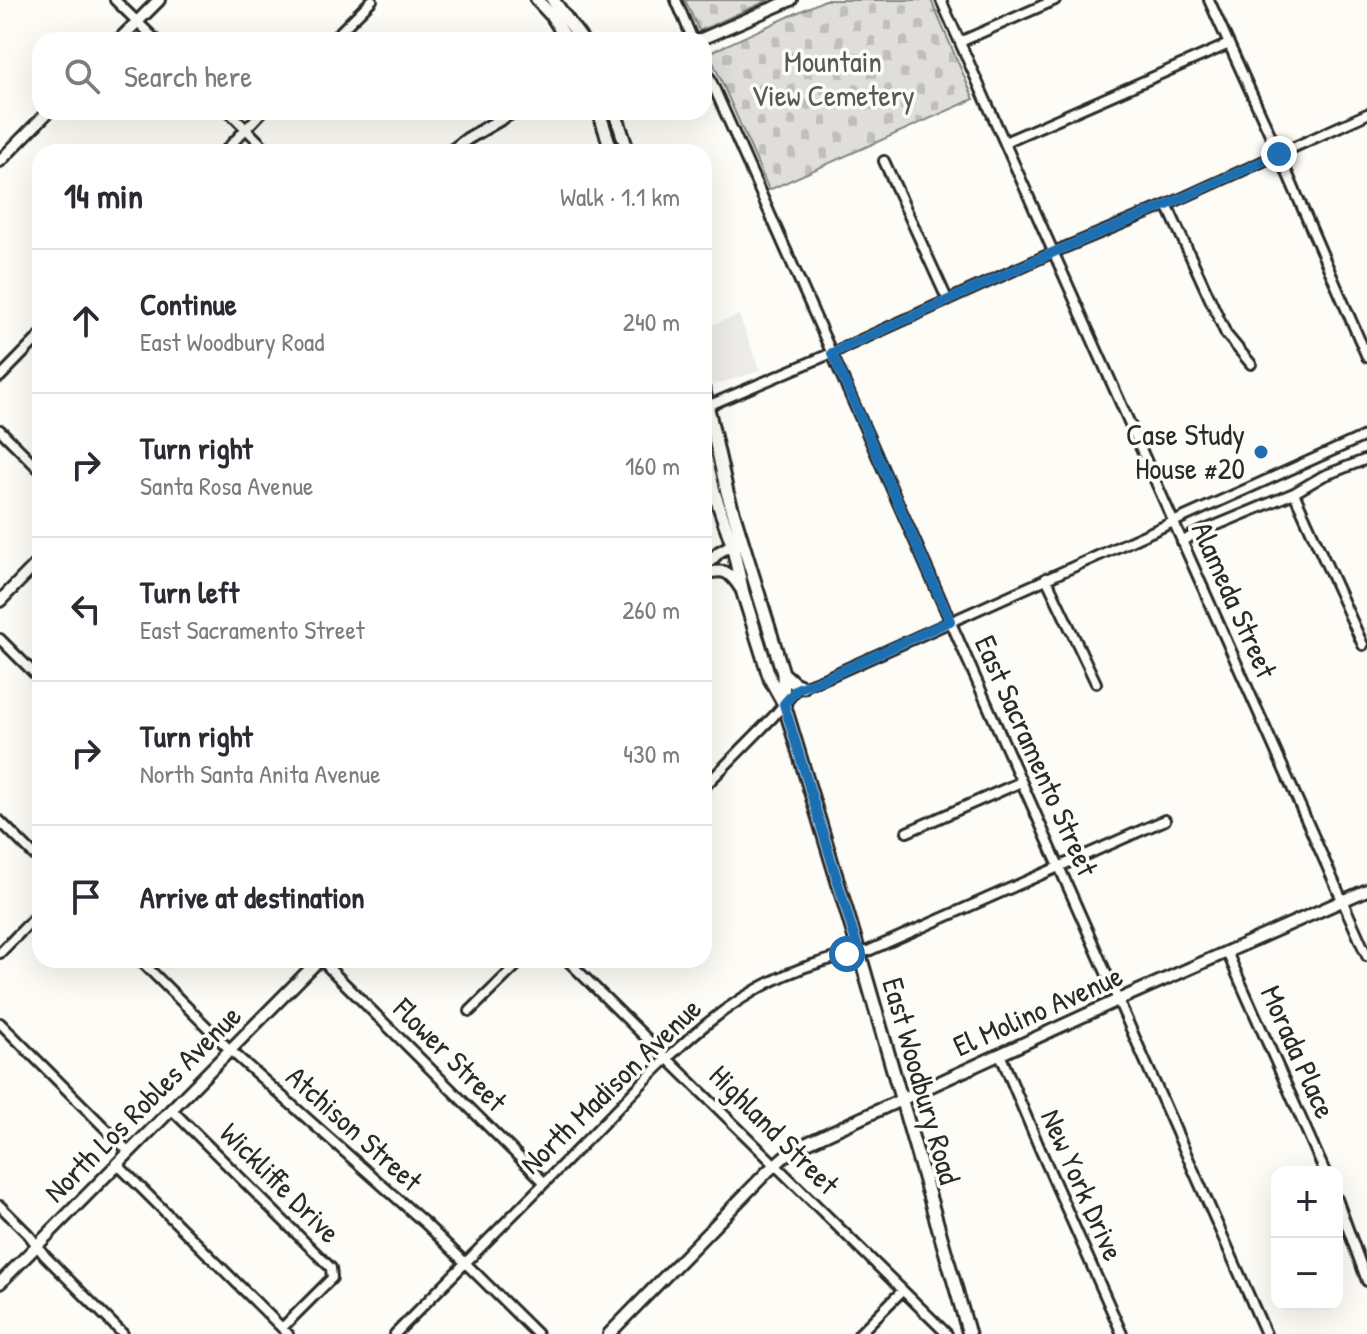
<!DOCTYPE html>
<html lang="en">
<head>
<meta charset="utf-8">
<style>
	body { margin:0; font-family:"Patrick Hand",sans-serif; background:#f7f7f7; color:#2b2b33 }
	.controls { position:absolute; right:24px; bottom:24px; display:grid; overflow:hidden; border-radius:16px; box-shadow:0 8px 32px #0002 }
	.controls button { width:72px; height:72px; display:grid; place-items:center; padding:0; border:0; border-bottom:2px solid #e1e1e2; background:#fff; color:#2b2b33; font:40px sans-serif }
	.stop { position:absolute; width:24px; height:24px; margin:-18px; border:6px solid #1f6fb2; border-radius:50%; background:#fff }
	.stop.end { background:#1f6fb2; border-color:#fff; box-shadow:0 2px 8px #0008 }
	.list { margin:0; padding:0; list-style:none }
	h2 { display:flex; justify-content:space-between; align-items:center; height:104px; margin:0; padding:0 32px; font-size:34px }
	h2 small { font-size:26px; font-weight:400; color:#7c7c81 }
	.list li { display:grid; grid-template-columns:52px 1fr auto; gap:24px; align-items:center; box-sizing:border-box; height:144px; padding:0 32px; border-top:2px solid #e1e1e2 }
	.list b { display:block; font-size:30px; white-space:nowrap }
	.list p { margin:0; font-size:26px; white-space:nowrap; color:#7c7c81 }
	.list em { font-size:26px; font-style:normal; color:#7c7c81 }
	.icon { flex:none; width:44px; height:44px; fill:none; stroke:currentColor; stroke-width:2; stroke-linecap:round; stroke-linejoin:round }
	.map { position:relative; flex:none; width:1367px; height:1334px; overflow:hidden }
	.search { position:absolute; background:#fff; box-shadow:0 8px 32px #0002; left:32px; top:32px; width:680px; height:88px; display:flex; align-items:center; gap:20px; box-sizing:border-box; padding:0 28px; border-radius:24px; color:#7c7c81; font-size:30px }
	.panel { position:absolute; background:#fff; box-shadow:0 8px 32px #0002; left:32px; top:144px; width:680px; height:824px; border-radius:24px }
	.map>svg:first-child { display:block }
</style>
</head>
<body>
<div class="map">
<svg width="1367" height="1334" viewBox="0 0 1367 1334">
	<defs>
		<pattern id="cemetery-stones" width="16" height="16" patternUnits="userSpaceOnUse" patternTransform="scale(2)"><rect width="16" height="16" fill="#dfdeda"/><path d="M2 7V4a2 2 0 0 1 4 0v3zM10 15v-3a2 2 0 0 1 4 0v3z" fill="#c0bfbb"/></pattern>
	</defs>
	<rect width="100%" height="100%" fill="#fdfcf7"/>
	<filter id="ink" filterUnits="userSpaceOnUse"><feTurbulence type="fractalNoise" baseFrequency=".0125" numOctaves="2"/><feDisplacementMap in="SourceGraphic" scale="16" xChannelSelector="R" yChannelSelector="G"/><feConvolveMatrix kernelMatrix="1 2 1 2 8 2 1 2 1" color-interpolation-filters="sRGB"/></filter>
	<g filter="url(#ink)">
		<path fill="#edece8" d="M739,315l21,56 -47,14 -4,-3 -5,-12v-43z"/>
		<path fill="url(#cemetery-stones)" stroke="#858482" stroke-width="2" d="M685,0h84l-70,31z
			M825,0h106l43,99 -205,91 -60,-137z"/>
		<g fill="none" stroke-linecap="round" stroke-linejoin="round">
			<g stroke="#2b2b2b" stroke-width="14">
				<path id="minor" d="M115,0l41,40
					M676,0l17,40
					M941,0l426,956
					M1209,0l70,154 88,203
					M332,40l40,-40
					M960,42l95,-42
					M704,65l562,1269
					M229,112l40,40
					M1005,142l224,-98
					M224,152l38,-40
					M884,161l64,140
					M1167,205l59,129 25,30
					M0,377l40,-41
					M705,407l127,-54 222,-101 113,-47 200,-91
					M0,430l40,40
					M1294,493l69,152
					M1182,542l11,-7 101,-42 29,-17 44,-17
					M1046,578l50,105
					M0,639l40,40
					M704,787l69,-70 24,-28 31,-12 539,-242
					M0,821l40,40
					M907,832l114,-50
					M1227,952l98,220
					M0,953l40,-41
					M140,960l90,90 197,175 110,109
					M323,960l6,8 215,214
					M567,960l380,374
					M470,1011l52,-51
					M0,1023l129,129
					M1000,1054l40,95 82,185
					M171,1109l160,159 1,10 -50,50
					M117,1164l171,170
					M1337,1199l30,82
					M0,1206l29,29 16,21 78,78
					M395,1334c61,-62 122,-124 184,-186 72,-72 140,-157 242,-186 16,-5 31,-9 47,-11l297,-131
					M859,1334l43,-43"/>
			</g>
			<g stroke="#2b2b2b" stroke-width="16">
				<path id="tertiary" d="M119,40l40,-40
					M699,40l92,-40
					M450,152l17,-13 46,-27
					M0,161l48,-49
					M704,567l15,-15 18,-10
					M704,574c21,-6 25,-3 37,15
					M0,601l40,-41
					M0,1283l319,-323
					M609,1334l159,-163 24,-21 326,-150 249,-110"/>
			</g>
			<g stroke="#2b2b2b" stroke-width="17">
				<path id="secondary" d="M537,0l15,16 15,24
					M553,0l29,40
					M599,112l13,40
					M615,112l13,40
					M704,391l23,101 56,181 1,30
					M704,451l11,44 17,49 11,49 27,86 14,25 75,248 110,382
					M783,673l11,10 9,4"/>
			</g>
			<use href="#minor" stroke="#fdfcf7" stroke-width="8"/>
			<use href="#tertiary" stroke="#fdfcf7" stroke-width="10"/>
			<use href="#secondary" stroke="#fdfcf7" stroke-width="11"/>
		</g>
	</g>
	<g fill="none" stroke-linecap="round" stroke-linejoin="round" filter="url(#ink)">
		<path stroke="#1f6fb2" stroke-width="10" d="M847,954l12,-2 -75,-248 13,-15 31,-12 122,-56 -118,-268 222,-101 113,-47 112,-51"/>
	</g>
	<circle fill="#1f6fb2" stroke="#fdfcf7" stroke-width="3" cx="1261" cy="452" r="8"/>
	<g text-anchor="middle" stroke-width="7" stroke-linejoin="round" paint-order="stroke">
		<g font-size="30" fill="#585857" stroke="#fdfcf7">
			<text x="833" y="72">Mountain<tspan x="833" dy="34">View Cemetery</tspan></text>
		</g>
		<g font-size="30" fill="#2b2b2b" stroke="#fdfcf7" text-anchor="end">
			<text x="1245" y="445">Case Study<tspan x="1245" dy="34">House #20</tspan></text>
		</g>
		<g font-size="30" fill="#2b2b2b" stroke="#fdfcf7">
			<text transform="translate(1234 600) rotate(66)" y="10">Alameda Street</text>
			<text transform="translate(1036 756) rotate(66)" y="10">East Sacramento Street</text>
			<text transform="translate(1038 1011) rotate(-24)" y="10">El Molino Avenue</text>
			<text transform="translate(1298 1052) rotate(66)" y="10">Morada Place</text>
			<text transform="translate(450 1055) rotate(45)" y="10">Flower Street</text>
			<text transform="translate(921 1081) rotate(74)" y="10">East Woodbury Road</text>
			<text transform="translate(611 1086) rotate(-44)" y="10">North Madison Avenue</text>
			<text transform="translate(143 1104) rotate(-45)" y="10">North Los Robles Avenue</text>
			<text transform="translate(354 1129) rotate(42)" y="10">Atchison Street</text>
			<text transform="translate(774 1130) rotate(45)" y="10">Highland Street</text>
			<text transform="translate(280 1183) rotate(45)" y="10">Wickliffe Drive</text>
			<text transform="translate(1082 1185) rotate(66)" y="10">New York Drive</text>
		</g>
	</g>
</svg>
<div class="controls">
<button>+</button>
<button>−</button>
</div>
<div class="stop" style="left:847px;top:954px"></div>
<div class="stop end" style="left:1279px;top:154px"></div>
<div class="search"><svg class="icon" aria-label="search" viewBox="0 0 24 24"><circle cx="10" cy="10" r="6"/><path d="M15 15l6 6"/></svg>Search here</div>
<section class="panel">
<h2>14 min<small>Walk · 1.1 km</small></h2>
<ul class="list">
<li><svg class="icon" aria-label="ahead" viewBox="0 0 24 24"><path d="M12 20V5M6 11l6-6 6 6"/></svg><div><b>Continue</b><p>East Woodbury Road</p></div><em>240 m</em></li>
<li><svg class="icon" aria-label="right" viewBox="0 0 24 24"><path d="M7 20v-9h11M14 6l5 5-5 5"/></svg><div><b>Turn right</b><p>Santa Rosa Avenue</p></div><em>160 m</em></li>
<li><svg class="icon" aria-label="left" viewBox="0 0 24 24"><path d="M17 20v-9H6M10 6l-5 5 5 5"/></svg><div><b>Turn left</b><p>East Sacramento Street</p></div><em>260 m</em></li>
<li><svg class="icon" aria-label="right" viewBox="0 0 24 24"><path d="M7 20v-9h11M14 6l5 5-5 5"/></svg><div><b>Turn right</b><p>North Santa Anita Avenue</p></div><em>430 m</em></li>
<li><svg class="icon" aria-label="arrive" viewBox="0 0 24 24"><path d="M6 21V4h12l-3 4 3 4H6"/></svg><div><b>Arrive at destination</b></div></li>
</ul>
</section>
</div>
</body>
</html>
